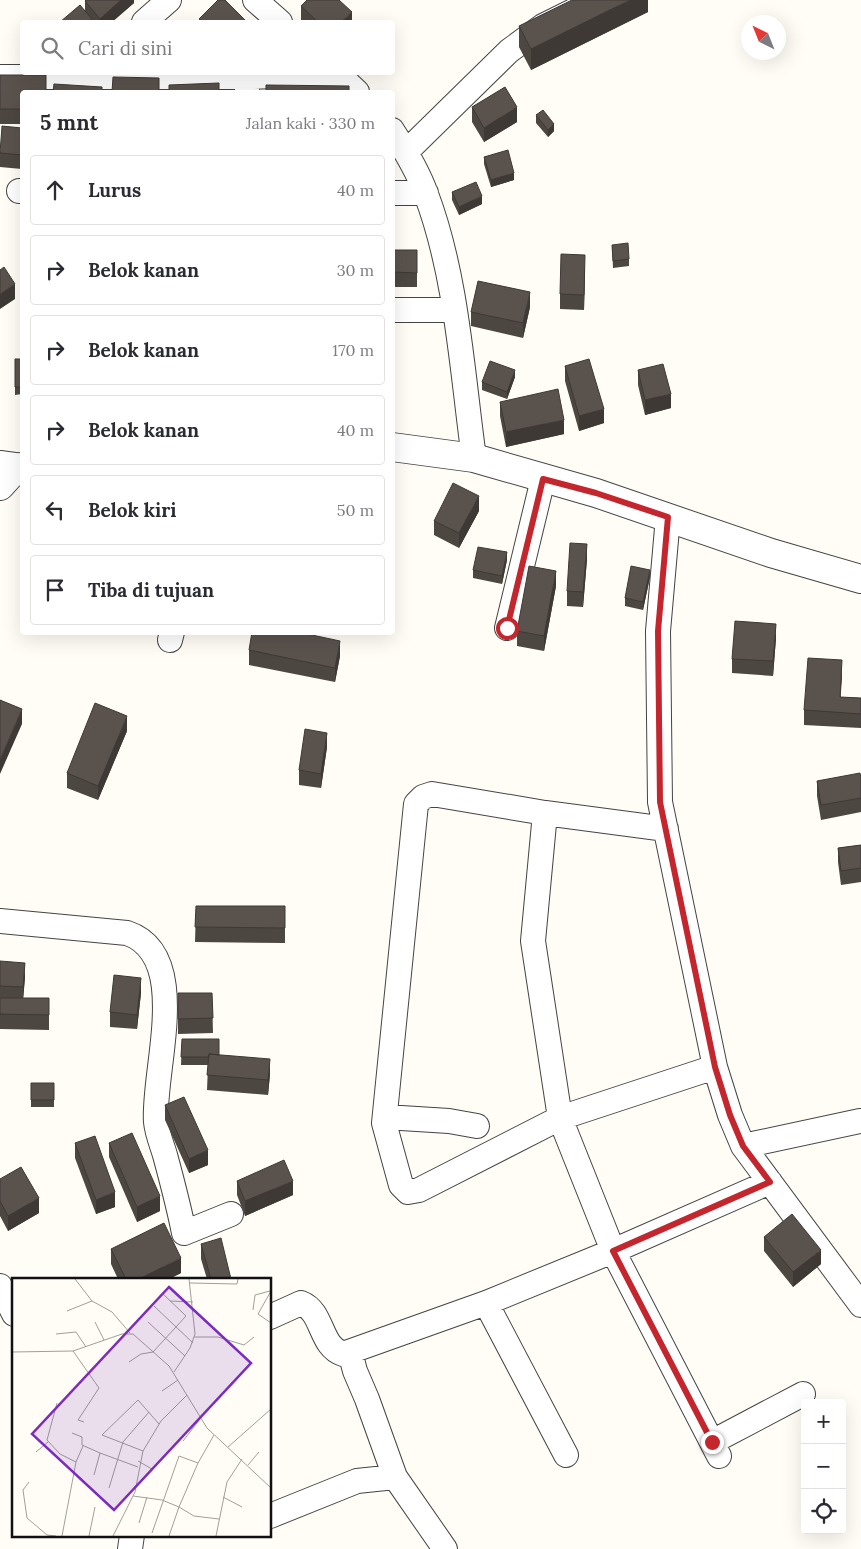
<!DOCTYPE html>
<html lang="id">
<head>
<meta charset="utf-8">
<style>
	body { margin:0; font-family:Lora,serif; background:#f2f2f3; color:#2b2b33 }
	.controls { position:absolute; right:15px; bottom:15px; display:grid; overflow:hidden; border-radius:5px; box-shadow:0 5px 20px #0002 }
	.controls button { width:45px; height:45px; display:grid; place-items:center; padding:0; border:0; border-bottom:1px solid #e1e1e2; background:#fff; color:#2b2b33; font:25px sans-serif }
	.compass { position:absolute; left:741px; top:15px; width:45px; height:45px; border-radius:50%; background:#fff; box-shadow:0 5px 20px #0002; rotate:317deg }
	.stop { position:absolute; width:15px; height:15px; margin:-11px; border:4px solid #c4262e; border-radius:50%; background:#fff }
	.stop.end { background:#c4262e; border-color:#fff; box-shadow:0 1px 5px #0008 }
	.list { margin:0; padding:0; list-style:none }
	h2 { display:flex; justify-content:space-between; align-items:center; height:65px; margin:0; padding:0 20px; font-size:21px }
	h2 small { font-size:16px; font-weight:400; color:#7c7c81 }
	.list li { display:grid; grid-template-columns:32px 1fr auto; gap:15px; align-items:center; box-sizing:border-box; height:70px; margin:0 10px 10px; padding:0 10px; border:1px solid #e1e1e2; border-radius:5px }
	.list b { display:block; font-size:19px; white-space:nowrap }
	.list em { font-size:16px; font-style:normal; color:#7c7c81 }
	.icon { flex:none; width:28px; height:28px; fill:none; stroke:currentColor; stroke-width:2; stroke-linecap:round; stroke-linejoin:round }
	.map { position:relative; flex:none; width:861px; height:1549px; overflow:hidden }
	.search { position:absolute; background:#fff; box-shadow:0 5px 20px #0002; left:20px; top:20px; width:375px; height:55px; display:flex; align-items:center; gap:12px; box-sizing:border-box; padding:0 18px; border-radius:5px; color:#7c7c81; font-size:19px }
	.panel { position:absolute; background:#fff; box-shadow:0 5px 20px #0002; left:20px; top:90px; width:375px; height:545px; border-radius:5px }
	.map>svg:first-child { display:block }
</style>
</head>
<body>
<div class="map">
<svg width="861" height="1549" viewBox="0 0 861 1549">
	<rect width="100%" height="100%" fill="#fffdf5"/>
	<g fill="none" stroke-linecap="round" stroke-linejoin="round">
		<g stroke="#444" stroke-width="26">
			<path id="minor" d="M255,0l25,22
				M144,22l25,-22
				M336,72l21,20
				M0,77h247v15
				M247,77l90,-3
				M392,130c13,20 26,41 34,64 31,82 36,177 48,264
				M406,152l103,-101 34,-25 52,-26
				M19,191h3
				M392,193h34
				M392,310h62
				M0,463l22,3
				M668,517l-10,114 2,171 55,265 15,48 13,31 118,159
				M507,628l36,-149
				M170,640l2,-8
				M545,813l-12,128 27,177 53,133 106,205
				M666,829l-121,-16 -113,-19 -9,3 -7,7 -32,319 17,62 7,7 11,-2 141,-72 155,-51
				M0,921l127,12c66,22 25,139 29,189 1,11 6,23 9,33 7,26 14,52 19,78l47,-19
				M385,1117l64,4 28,5
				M743,1146l117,-25
				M0,1286l14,28
				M270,1317l31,-14c23,9 18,43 42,51l143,-51
				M350,1352l5,19 12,28 28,78
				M712,1442l91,-48
				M566,1455l-80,-152 127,-52 157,-69
				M270,1516l87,-35 38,-4 50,72
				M130,1549l2,-14"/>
		</g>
		<g stroke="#444" stroke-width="30">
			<path id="tertiary" d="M392,447l82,11 122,35 175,60 90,26
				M0,486l10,-11 12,-8"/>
		</g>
		<use href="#minor" stroke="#fff" stroke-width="24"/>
		<use href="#tertiary" stroke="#fff" stroke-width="28"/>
	</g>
	<path fill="#4d4742" d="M134,0v3l-22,19h-52l25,-12v-9z
		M648,0v12l-117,58 -12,-23v-21z
		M301,6l51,16h-49l-2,-1z
		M0,75l22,17v32h-22z
		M472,107l45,15 -33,20 -12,-20z
		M536,115l18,16 -6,6 -12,-14z
		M22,128v41l-22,-2v-15z
		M484,157l30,23 -23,7 -7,-23z
		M452,192l30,12 -23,11 -7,-15z
		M612,245l17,14v7l-16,2z
		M392,250h25v37h-25z
		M585,270l-1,40 -24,-1v-15z
		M530,307l-7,31 -52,-12v-14z
		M15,359h7v35l-7,1z
		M565,366l39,57 -25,8 -14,-50z
		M638,370l33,38 -26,7 -7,-30z
		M515,377l-8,22 -25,-9v-8z
		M500,402l64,32 -58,13 -6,-31z
		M479,511l-20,37 -25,-13v-14z
		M587,559l-4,48 -16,-1v-15z
		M507,560l-5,24 -29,-6v-8z
		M650,577l-7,33 -18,-4v-8z
		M556,586l-12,65 -27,-5v-15z
		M776,638l-3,38 -41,-3v-14z
		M249,650l91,6 -5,26 -86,-17z
		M842,674l-2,23 21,1v30l-57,-3v-15z
		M127,731l-29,69 -31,-12v-15z
		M327,747l-6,41 -22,-3v-15z
		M861,778v34l-40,8 -4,-24v-15z
		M861,845v37l-20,3 -3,-23v-14z
		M196,906h89v37l-90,-1z
		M0,961l25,16 -2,21 26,15v17l-49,-1z
		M141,993l-4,36 -27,-2v-15z
		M178,993h34l1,40 -35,1z
		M182,1039l37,16 51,19 -2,21 -61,-5 1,-25h-27z
		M31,1083h23v24h-23z
		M165,1105l43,60 -19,8 -24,-53z
		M75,1143l40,64 -19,7 -21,-56z
		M109,1143l51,68 -23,11 -28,-65z
		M0,1179l39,34 -31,18 -8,-15z
		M237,1181l56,14 -48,21 -8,-21z
		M764,1237l57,27 -28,23 -29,-36z
		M201,1244l30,35h-24l-6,-20z
		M111,1249l70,24 -12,6h-51l-7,-15z"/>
	<path fill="#3f3936" d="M121,0h13v3l-22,19h-12v-3z
		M630,0h18v12l-117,58v-21z
		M352,12v10h-11z
		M517,107v15l-33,20v-14z
		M554,124v7l-6,6v-7z
		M514,173v7l-23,7v-7z
		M482,196v8l-23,11v-8z
		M585,255v15l-1,40v-15z
		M15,284v15l-15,10v-15z
		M530,292v15l-7,31v-15z
		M515,370v7l-8,22v-7z
		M671,394v14l-26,7v-15z
		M604,409v14l-25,8v-15z
		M564,420v14l-58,13v-15z
		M479,496v15l-20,37v-15z
		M587,544v15l-4,48v-15z
		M507,552v8l-5,24v-8z
		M650,570v7l-7,33v-8z
		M556,571v15l-12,65v-15z
		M776,624v14l-3,38v-15z
		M340,641v15l-5,26v-14z
		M842,660v14l-2,37v-14z
		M22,709v15l-22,50v-14z
		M127,716v15l-29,69v-14z
		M327,733v14l-6,41v-14z
		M25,963v14l-2,25v-15z
		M141,978v15l-4,36v-14z
		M270,1059v15l-2,21v-15z
		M208,1150v15l-19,8v-14z
		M293,1181v14l-48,21v-15z
		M115,1192v15l-19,7v-14z
		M160,1196v15l-23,11v-15z
		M39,1198v15l-31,18v-15z
		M821,1250v14l-28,23v-15z
		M181,1258v15l-12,6h-30z"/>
	<path fill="#5a524d" stroke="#3f3936" d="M86,0h35l-21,19 -15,-18z
		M218,0h7l22,22h-44l-4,-3z
		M307,0h32l13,12 -11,10h-23l-17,-16z
		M572,0h58l-99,49 -12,-23z
		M80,5l12,14 -4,3h-28z
		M0,75h46v17h-24v17h-22z
		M113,77l46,1v14h-47z
		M219,83v9h-50v-7z
		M54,84l48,3v5h-49z
		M266,85l83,1v6h-83z
		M505,87l12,20 -33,21 -12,-21z
		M543,110l11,14 -6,6 -12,-15z
		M2,126l20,2v27l-22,-2z
		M508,150l6,23 -23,7 -7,-23z
		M476,182l6,14 -23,11 -7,-15z
		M392,203h1l-1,20z
		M628,243l1,16 -16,2 -1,-16z
		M392,250h25v23l-25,-1z
		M561,254l24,1 -1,40 -24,-1z
		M4,267l11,17 -15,10v-24z
		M478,281l52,11 -7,31 -52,-11z
		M15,359h7v28h-7z
		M589,359l15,50 -25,7 -14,-50z
		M490,361l25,9 -8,22 -25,-10z
		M663,364l8,30 -26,6 -7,-30z
		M558,389l6,31 -58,12 -6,-30z
		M453,483l26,13 -20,37 -25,-12z
		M570,543l17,1 -4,48 -16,-1z
		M478,547l29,5 -5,24 -29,-6z
		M529,566l27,5 -12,65 -27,-5z
		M631,566l19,4 -7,32 -18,-4z
		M735,621l41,3 -3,37 -41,-2z
		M252,632h46l42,9 -5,27 -86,-18z
		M808,658l34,2 -2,37 21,1v16l-57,-4z
		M0,700l22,9 -22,51z
		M95,703l32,13 -29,70 -31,-13z
		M305,729l22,4 -6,41 -22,-4z
		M860,773l1,5v20l-40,7 -4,-24z
		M861,845v23l-20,3 -3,-23z
		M196,906h89v22l-90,-1z
		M0,961l25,2 -2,24 -23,-1z
		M114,975l27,3 -4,37 -27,-3z
		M178,993h34l1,25 -35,1z
		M0,998h49v17l-49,-1z
		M182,1039h37v16l-10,-1v3h-28z
		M209,1054l61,5 -2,21 -61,-5z
		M31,1083h23v17h-23z
		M184,1097l24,53 -19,9 -24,-54z
		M132,1133l28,63 -23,11 -28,-64z
		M95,1136l20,56 -19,8 -21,-57z
		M284,1160l9,21 -48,20 -8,-20z
		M21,1167l18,31 -31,18 -8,-15v-22z
		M792,1214l29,36 -28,22 -29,-35z
		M164,1223l17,35 -42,21h-13l-15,-30z
		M221,1238l10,41h-20l-10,-35z"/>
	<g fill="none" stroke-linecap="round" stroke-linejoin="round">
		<path stroke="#c4262e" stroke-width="6" d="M507,628l36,-149 53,14 72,24 -10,114 2,171 55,265 15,48 13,31 27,36 -157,69 99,191"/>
	</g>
	<g transform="translate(12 1278)">
		<rect width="259" height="259" fill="#fffdf5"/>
		<path fill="none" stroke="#a09f9a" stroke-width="1" d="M63,1l17,22 20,11 18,21M178,5l47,1 1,-5M259,13l-13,23 13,9M158,23l23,1M142,28l39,37M241,32l2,-15 15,-4M55,33l25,-10M83,44l9,18M136,44l37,34M44,56l20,-2 10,15M182,59h24l26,8 10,-8M61,73l26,37 -21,32 6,2M0,74l61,-1 49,-17h11l36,32 38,62 64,60M117,84l12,-8 12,-2 33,-36 -24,-23M162,94l16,-24 5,-14 -6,-55M150,113l16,-11M45,125l-10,37 13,14 16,8 -14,74M60,155l10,4v8l18,8M202,157l-16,28 -19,44 15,9 25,3M171,163l17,-22M216,169l43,-38M131,173l-41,-16 36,-35 21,24M24,174l12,-10M126,183l14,8M64,184l7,-16M236,187l11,-13M82,197l6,-22 38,14M17,204l-6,8 4,28 20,17 9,1M97,210l14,-46 26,-30M121,218l29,4 17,7 -10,29M211,219l19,10M127,245l8,-26M140,255l27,-77 19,7M77,258l6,-29M101,258l22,-44 8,-41 18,-30 26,-26M204,258l11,-54 15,-23"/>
		<path fill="#7b2cbf" fill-opacity="0.15" stroke="#7b2cbf" stroke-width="2.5" d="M157,9l82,76 -137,147 -82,-76z"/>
		<rect width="259" height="259" fill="none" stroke="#111" stroke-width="2.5"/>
	</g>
</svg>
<div class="controls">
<button>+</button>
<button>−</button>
<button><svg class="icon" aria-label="locate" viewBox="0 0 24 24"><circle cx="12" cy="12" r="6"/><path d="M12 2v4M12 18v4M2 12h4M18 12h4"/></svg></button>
</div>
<svg class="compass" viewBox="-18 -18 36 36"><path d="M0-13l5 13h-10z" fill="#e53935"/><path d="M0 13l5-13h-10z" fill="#7c7c81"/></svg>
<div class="stop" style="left:507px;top:628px"></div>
<div class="stop end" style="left:712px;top:1442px"></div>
<div class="search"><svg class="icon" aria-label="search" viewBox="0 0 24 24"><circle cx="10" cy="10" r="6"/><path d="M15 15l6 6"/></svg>Cari di sini</div>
<section class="panel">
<h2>5 mnt<small>Jalan kaki · 330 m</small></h2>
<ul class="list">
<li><svg class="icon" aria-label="ahead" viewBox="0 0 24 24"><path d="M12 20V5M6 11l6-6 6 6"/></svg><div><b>Lurus</b></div><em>40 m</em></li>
<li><svg class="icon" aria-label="right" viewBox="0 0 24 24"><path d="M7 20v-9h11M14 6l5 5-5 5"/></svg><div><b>Belok kanan</b></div><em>30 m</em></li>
<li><svg class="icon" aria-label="right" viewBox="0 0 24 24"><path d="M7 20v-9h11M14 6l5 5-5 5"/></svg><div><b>Belok kanan</b></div><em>170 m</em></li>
<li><svg class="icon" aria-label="right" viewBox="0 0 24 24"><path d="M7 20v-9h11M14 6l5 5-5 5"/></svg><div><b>Belok kanan</b></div><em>40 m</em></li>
<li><svg class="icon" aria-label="left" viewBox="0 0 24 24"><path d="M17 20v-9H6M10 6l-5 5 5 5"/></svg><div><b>Belok kiri</b></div><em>50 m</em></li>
<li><svg class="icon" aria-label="arrive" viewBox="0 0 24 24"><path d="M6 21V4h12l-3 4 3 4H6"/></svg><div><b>Tiba di tujuan</b></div></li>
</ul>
</section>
</div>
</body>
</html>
